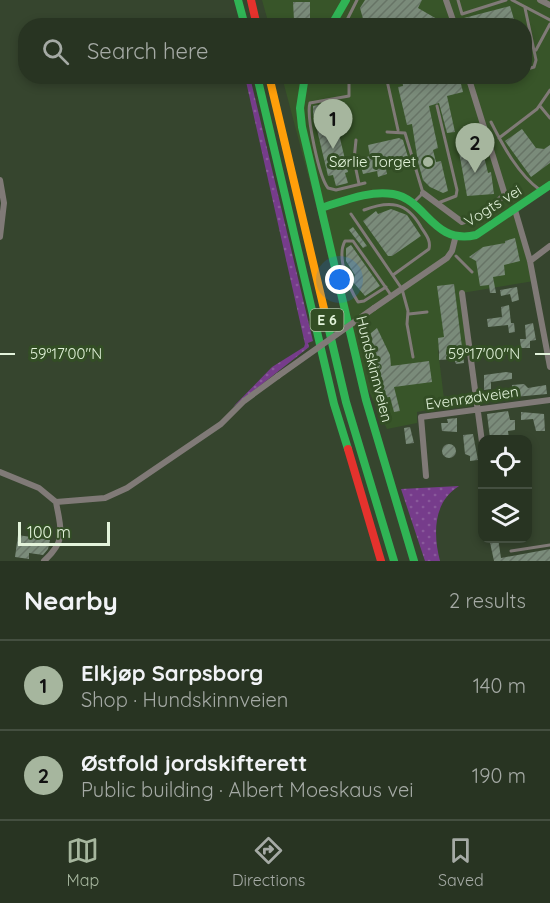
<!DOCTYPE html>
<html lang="en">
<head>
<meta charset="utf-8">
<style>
	body { margin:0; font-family:Quicksand,sans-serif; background:#343f2f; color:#f1f3f6 }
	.controls { position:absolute; right:18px; bottom:18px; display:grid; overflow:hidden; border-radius:12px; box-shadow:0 3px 9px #0003 }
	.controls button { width:54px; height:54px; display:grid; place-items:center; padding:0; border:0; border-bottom:2px solid #444f40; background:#283422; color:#f1f3f6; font:30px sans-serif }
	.scale { position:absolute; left:18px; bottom:15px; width:92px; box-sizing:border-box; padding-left:6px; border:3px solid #e3f3db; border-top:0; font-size:16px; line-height:21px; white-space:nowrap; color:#e3f3db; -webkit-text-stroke:4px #334e25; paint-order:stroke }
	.you { position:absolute; left:340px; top:280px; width:21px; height:21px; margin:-15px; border:4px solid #fff; border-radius:50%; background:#1a73e8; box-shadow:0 0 0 9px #1a73e833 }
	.badge { display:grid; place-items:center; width:39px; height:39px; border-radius:50%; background:#a6b69e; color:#111; font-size:20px; font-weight:700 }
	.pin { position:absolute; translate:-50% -50px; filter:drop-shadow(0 2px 3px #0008) }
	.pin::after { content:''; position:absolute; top:32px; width:21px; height:18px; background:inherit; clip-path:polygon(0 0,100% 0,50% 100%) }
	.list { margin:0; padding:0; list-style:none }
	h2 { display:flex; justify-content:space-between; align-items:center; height:78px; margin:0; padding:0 24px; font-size:26px }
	h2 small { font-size:20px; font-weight:400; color:#a5aaa5 }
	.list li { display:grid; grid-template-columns:39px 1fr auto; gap:18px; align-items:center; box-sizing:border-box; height:90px; padding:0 24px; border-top:2px solid #444f40 }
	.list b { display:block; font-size:22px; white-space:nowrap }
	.list p { margin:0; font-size:20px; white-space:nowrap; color:#a5aaa5 }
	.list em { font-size:20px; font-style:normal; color:#a5aaa5 }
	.icon { flex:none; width:33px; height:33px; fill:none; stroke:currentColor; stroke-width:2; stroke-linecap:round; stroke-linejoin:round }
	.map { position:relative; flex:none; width:550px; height:561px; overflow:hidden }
	.search { position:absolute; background:#283422; box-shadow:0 3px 9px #0003; left:18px; right:18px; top:18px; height:66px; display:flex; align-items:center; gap:15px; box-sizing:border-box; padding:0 21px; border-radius:24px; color:#a5aaa5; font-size:22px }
	.sheet { height:258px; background:#283422 }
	nav { display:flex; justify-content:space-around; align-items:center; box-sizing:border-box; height:84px; border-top:2px solid #444f40; background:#283422; font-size:16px; color:#a5aaa5 }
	nav a { display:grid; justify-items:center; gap:3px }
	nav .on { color:#a6b69e }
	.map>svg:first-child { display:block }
</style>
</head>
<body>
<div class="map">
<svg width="550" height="561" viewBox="0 0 550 561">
	<defs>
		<pattern id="grass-dots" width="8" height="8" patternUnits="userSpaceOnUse" patternTransform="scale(1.5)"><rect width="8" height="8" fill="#763c8b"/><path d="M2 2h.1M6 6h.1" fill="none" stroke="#89599b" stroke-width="1.8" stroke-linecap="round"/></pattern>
		<pattern id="building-hatch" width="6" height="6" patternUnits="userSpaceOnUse" patternTransform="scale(1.5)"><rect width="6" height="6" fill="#7a8b7a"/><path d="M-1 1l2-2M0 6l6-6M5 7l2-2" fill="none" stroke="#677466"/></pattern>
	</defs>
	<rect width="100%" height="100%" fill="#36452e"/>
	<path fill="#385529" d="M262,0h288v185l-35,25 19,71 -72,12 7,54 -31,3 7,57 -28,5v11l-30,6 -26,-54 -79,-298 242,-1v-50l-255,-1z"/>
	<path fill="url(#grass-dots)" d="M245,77h5l63,264 -5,2 1,4 -76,60 39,-40 32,-20 1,-3z
		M459,486c-26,16 -26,48 -19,75h-15l-24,-72z"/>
	<path fill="url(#building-hatch)" d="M365,0h57l-4,8 31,18h-84l-5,-18z
		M293,2h17v18h-16z
		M510,6l6,20h-50l-2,-8z
		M413,76h46l4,16 -16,4 8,36 -8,1 -8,-30 -10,3 9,42 -5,2 3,12 5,-1 7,30 -5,2 -13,-6 -7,-7 -5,-18 -6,-38 -5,1 -9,-38 5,-1 -1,-7z
		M329,103l3,10h2l14,59 -3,1 3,10 -12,3 -3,-11 -5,1 -15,-63v-7z
		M522,129l14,19 8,1 6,-4v18l-19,14 -26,-36z
		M399,138l4,2 7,24 -24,5 1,5 -9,3 -1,-6 -14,3 -4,-15 11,-3 -2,-11z
		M482,148l6,25 3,-1 3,22 -27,2 -8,-44z
		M391,209l16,6 14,21 -29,20h-4l-25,-35 13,-10 2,3z
		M353,227l14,19 -4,2 -14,-18z
		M515,238l5,23 -16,4 1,10 -12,2 3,16h-6l-1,-8 -9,1 -4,-25 -7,-4 14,-10 22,-4v-2z
		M351,245l29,41 -15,10 -12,-14 2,-7 -9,-14v-13z
		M454,284l10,79 -8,1 -2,-5 -15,1v-8l-1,-14 6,-1 -7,-51z
		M517,287l2,13 -7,2 -2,-8 -9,2 -1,-6z
		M509,305l2,18h3l1,9 -6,1 -1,-8 -20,2 -1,-8 15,-2 -1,-10z
		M533,323l3,17 -6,1v7h-9l-1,-9h6l-1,-14z
		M377,328l13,27 1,11 38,-5 3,21 -38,5 6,24 -6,1 -4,-15 -11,1 -14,-60z
		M506,372l6,1v6l-21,3v7l-7,1v-15z
		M524,384l4,4 18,-3 1,9 -33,3 -2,-12z
		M508,411l2,9h5v10l-7,1 1,8 -19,-1 -3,-24z
		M521,412l23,2 1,17h-9l-3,-12 -12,1z
		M457,418v14l-15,-1 -1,-8h7l-1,-4z
		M410,427l4,16 -8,1 -2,-16z
		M473,434l5,26 -8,1v-5l-5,-2 -2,-19z
		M442 451a7 7 0 1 1 14 0a7 7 0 1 1-14 0Z
		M18,535l32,5 -2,9 -5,6 -14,-2v6l-14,-2z
		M489,538h9l3,20 49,-9v12h-56z"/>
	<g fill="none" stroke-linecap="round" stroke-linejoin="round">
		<path stroke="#807a77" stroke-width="3" d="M458,0l4,14 44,-14
			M512,0l38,20
			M344,26l13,-26
			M536,50l14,-26
			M524,70l10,-3 2,-7 -11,-52
			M386,76l12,54
			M349,80v16l-39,7c-4,12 9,74 18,85l8,2 29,-7
			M480,82l19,-6
			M437,106l20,84 -1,6 -18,7
			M540,106l10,12
			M491,122c12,24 27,52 49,68
			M387,132l18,1 18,60 -9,9
			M499,138l38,-29 13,-19
			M356,140l-2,20 5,24
			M461,143l24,-6
			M364,210c26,-10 43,-8 57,17 5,8 10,13 8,22l-36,26
			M351,214l51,75 6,22 -1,13 6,33
			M456,256l16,16
			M386,287l-22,14 -6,1c-9,-14 -22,-45 -13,-61h8l38,54
			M409,314l18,-2
			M511,551l39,-6"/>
		<path stroke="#807a77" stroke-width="6" d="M446,0l9,26
			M540,0l10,5
			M305,77l28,4 31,-5
			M0,180l4,23 -4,34
			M423,193l39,29 15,-5 28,-22 -37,-119
			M515,210l15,51 20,106
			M530,261l20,-15
			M462,293l20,149
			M374,308l73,-50 5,-7 3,-12
			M0,472l39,16 17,14
			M426,476l-5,-59 129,-17
			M56,502l49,-4 22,-10 94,-64 23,-23 34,-25
			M44,561c23,-21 17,-31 12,-59"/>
		<path stroke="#30b455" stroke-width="8" d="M238,0l7,26
			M331,26l15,-26
			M257,76l77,328 14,45
			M305,76l-5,32 2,19 64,273 48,161
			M321,208c23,-7 48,-18 72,-14 34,6 39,51 83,41l74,-50
			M325,313l21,89 48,159"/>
		<path stroke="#ff9f0a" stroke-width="8" d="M269,76l56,237"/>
		<path stroke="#e5322d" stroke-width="8" d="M251,0l6,26
			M348,449l33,112"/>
		<path stroke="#807a77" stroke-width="6" d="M278,376l96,-68"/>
	</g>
	<path fill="none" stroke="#e3f3db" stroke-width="2" d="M0,354h15M535,354h15"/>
	<circle fill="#a6b69e" stroke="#334e25" stroke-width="2" cx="428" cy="162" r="6"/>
	<g text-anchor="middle" stroke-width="6" stroke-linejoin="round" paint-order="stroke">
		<rect fill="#334e25" stroke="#aec2a4" stroke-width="1.5" x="310.5" y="309" width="33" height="22" rx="4.5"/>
		<g font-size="14" font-weight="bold" fill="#e3f3db">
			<text x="327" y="325">E 6</text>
		</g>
		<g font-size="15" fill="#e3f3db" stroke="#334e25" text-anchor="end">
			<text x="416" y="167">Sørlie Torget</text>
		</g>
		<g font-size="15" fill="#e3f3db" stroke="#334e25">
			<text transform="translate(493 206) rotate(-32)" y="5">Vogts vei</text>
			<text transform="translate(374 369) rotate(76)" y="5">Hundskinnveien</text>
			<text transform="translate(472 398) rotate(-8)" y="5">Evenrødveien</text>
		</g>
	</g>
	<g font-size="15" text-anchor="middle" fill="#e3f3db" stroke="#334e25" stroke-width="6" stroke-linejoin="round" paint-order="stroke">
		<text x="66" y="359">59°17'00"N</text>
		<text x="484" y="359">59°17'00"N</text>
	</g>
</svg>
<div class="controls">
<button><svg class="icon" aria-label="locate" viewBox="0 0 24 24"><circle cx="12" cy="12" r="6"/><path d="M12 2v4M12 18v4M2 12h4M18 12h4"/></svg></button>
<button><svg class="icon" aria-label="layers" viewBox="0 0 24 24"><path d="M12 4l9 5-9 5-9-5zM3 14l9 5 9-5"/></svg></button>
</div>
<div class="scale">100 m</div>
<div class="you"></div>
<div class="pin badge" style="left:333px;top:149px">1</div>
<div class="pin badge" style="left:475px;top:173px">2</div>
<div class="search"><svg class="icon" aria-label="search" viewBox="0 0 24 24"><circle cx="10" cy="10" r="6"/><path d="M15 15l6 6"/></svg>Search here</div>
</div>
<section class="sheet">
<h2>Nearby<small>2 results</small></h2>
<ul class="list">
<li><span class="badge">1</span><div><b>Elkjøp Sarpsborg</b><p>Shop · Hundskinnveien</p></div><em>140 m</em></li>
<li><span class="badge">2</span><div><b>Østfold jordskifterett</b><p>Public building · Albert Moeskaus vei</p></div><em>190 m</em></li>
</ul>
</section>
<nav>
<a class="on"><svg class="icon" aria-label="map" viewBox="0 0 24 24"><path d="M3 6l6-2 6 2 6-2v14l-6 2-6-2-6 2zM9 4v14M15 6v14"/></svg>Map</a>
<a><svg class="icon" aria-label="directions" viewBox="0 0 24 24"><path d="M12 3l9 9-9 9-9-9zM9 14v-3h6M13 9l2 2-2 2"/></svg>Directions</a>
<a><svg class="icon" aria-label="saved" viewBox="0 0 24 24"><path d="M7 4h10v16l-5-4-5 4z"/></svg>Saved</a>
</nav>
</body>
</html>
